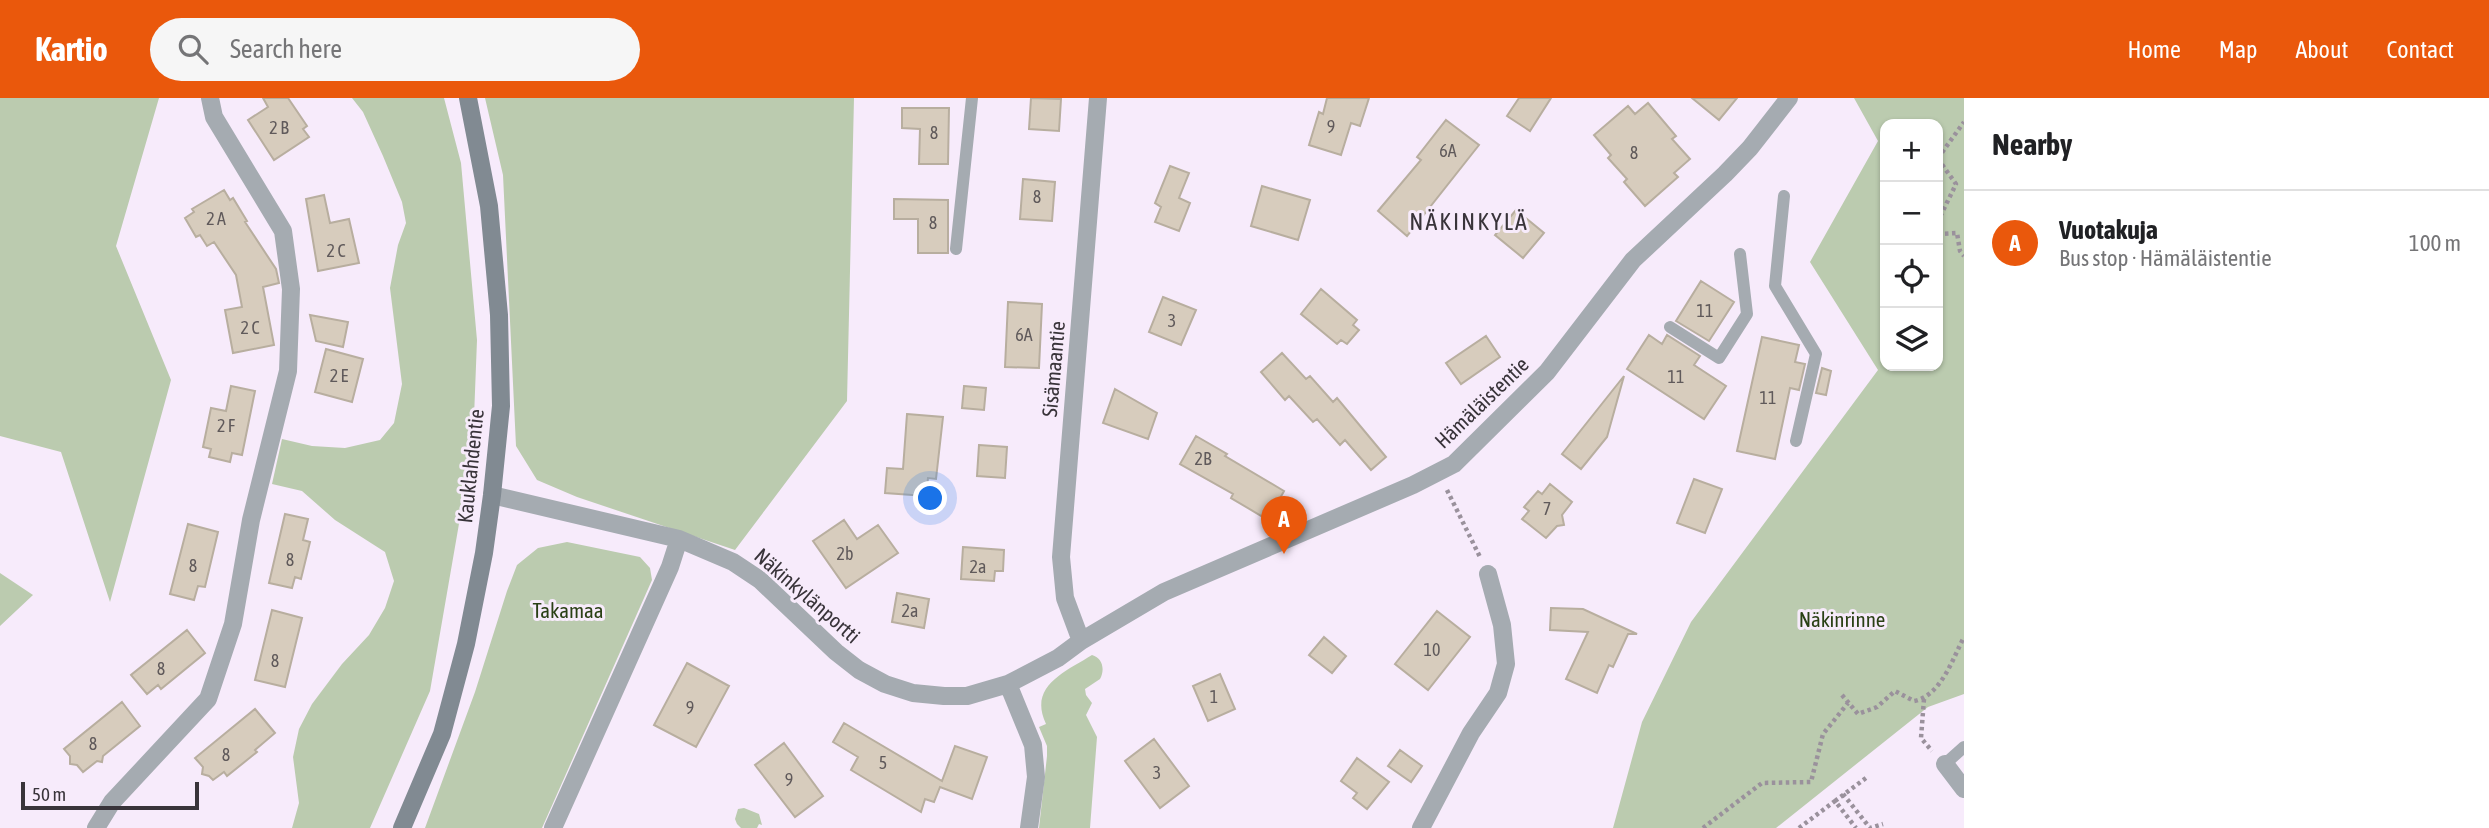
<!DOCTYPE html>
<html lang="en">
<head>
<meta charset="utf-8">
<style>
	body { margin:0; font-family:"Asap Condensed",sans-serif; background:#f6f6f6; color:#202124 }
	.controls { position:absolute; right:21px; top:21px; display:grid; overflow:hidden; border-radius:14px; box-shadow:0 2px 5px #0004 }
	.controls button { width:63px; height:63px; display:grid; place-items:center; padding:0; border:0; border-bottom:2px solid #e0e0e0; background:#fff; color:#202124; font:35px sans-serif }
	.scale { position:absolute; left:21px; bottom:18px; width:178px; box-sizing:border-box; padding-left:7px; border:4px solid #39343a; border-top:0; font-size:19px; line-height:24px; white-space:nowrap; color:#39343a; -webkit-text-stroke:5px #f7ebfb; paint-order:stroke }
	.you { position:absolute; left:931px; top:401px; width:24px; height:24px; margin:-18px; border:5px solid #fff; border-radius:50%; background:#1a73e8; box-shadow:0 0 0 10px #1a73e833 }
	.badge { display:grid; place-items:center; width:46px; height:46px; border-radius:50%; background:#ea580c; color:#fff; font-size:23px; font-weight:700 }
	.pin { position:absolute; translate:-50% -58px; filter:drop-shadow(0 2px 4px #0008) }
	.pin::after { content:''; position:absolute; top:37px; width:24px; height:21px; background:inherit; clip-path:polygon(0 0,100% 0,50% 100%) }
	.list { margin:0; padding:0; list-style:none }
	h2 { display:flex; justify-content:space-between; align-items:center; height:91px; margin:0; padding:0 28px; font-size:30px }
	h2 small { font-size:23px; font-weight:400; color:#757577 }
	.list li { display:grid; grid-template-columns:46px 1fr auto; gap:21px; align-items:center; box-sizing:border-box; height:105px; padding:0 28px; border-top:2px solid #e0e0e0 }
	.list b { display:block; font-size:26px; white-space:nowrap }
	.list p { margin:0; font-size:23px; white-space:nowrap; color:#757577 }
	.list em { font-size:23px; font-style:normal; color:#757577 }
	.icon { flex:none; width:38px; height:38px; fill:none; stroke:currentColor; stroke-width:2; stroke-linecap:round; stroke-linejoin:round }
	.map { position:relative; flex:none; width:1964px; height:730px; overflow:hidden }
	header { display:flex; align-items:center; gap:42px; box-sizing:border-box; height:98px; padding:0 35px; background:#ea580c; color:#fff }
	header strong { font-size:33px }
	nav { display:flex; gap:38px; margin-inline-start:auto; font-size:24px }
	.search { width:490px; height:63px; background:#f6f6f6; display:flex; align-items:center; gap:18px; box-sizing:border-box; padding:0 24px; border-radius:38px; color:#757577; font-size:26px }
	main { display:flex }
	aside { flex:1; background:#fff }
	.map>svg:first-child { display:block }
</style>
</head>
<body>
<header>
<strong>Kartio</strong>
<div class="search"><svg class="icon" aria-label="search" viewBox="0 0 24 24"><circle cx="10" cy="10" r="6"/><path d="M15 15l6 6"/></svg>Search here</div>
<nav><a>Home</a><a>Map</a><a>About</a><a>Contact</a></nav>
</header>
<main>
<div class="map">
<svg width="1964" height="730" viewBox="0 0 1964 730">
	<rect width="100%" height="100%" fill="#f7ebfb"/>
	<path fill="#bbcbaf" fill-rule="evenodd" d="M0,0h159l-43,148 55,134 -61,222 -49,-150 -61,-16z
		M352,0h92l17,65 16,177 -4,103 -43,248 -60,137h-78l7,-25 -6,-46 6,-28 13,-25 30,-40 27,-29 16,-27 9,-27 -9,-29 -50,-32 -33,-29 -30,-7 10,-45 30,7 33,2 35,-8 14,-17 8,-39 -12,-96 8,-43 8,-22 -4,-21 -19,-46 -20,-44z
		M485,0h369l-7,303 -112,149 -158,-53 -40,-17 -21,-34 -13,-271z
		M1854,0h110v596l-36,13 -152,121h-163l29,-106 49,-100 187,-252 -68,-108 68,-121zM1885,26h53v242h-53z
		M567,444l73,15 10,11 2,12 -110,248h-117l50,-136 32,-101 10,-26 21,-17z
		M0,475l33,22 -33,31z
		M1092,557c11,3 13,15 8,24l-15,10 1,6 6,8 -6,12 11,22 -7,91h-51l8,-72v-10l-8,-19 7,-3c-18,-38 19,-52 46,-69z
		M744,710l15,6 3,11 -3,-1 -2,4h-16l-4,-4 -2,-5 3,-10z"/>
	<path fill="#d7ccbd" stroke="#b8ae9f" stroke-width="2" d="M263,0h25l19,28 -4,3 6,8 -35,23 -26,-40 20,-13z
		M1031,0l30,1 -2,32 -30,-2z
		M1327,0h42l-9,28 -9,-3 -10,32 -32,-10 10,-33 4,2z
		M1519,0h32l-21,33 -23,-15z
		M1692,0h45l-18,22z
		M1648,5l28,33 -4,3 18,20 -16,14 4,4 -33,29 -21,-24 3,-3 -19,-21 3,-3 -17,-20 34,-29 7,8z
		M902,10h47l-1,56h-29l1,-35 -18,-1z
		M1446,22l33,25 -72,91 -29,-25 43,-51 -4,-3z
		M1170,68l19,7 -10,25 11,5 -11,28 -24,-9 6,-15 -6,-4z
		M1023,81l32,3 -3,39 -32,-2z
		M1262,88l48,14 -12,40 -47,-14z
		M224,92l6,10 3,-2 14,23 -2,1 31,47 3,14 -16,4 11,58 -41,8 -8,-43 17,-3 -6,-32 -22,-33 -7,4 -7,-11 -4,2 -11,-19 9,-6 -2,-3z
		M324,97l6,28 19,-4 10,44 -41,8 -12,-72z
		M894,101l54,1v53h-30v-34h-24z
		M1516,112l28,23 -21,25 -28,-23z
		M1701,183l33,21 -25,39 -33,-20z
		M1321,191l36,31 -4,5 6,5 -12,14 -6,-4 -4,4 -36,-30z
		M1163,199l33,13 -15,35 -32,-13z
		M1008,204l34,2 -3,64 -34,-1z
		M310,217l38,7 -5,25 -27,-6z
		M1649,237l13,9 5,-9 33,21 -6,9 32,21 -22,33 -77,-50z
		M1486,238l14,21 -39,27 -15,-21z
		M1762,239l37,8 -4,17 10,2 -6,26 -9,-2 -15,71 -38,-8z
		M326,251l37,10 -11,43 -37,-10z
		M1282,255l24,26 4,-3 23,26 4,-4 49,59 -15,13 -26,-30 -5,5 -23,-26 -4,3 -24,-26 -4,4 -24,-28z
		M1822,270l9,3 -5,24 -10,-2z
		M1624,278l-17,61 -26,32 -19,-15z
		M231,288l24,5 -13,64 -10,-2 -2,9 -21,-5 2,-8 -8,-2 8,-39 15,3z
		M964,288l22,2 -2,22 -22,-2z
		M1115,291l42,24 -9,26 -45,-16z
		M907,316l36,3 -7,62 -8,-1 -2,18 -41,-3 2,-25 16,1z
		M1196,338l31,18 -2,2 59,35 -16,29 -37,-22 2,-4 -53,-30z
		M979,347l28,2 -2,31 -28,-2z
		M1694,381l28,10 -17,44 -28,-10z
		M1550,386l22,18 -10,13 2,10 -7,1 -11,12 -24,-19 7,-8 -5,-4 14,-16 4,3z
		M285,416l23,5 -5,21 7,2 -9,37 -6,-2 -3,11 -23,-5z
		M844,422l13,19 21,-14 20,28 -52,35 -33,-47z
		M188,426l30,8 -13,55 -7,-1 -4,14 -24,-6z
		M963,449l41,3 -1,21h-8l-1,10 -33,-2z
		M897,495l32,6 -5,29 -32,-6z
		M1551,510l32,1 54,25h-9l-15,33 -4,-2 -12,28 -31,-14 22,-47 -38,-2z
		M272,512l30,8 -17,69 -30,-7z
		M1437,513l33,26 -42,53 -33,-26z
		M187,532l18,23 -44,36 -3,-4 -11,9 -16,-19z
		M1324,539l22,19 -14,17 -23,-18z
		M687,565l42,23 -33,61 -42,-22z
		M1220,576l15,35 -27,12 -15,-35z
		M122,604l18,24 -37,30 -1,6 -5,-1 -14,11 -6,-7 -7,-1v-8l-6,-7z
		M255,611l20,24 -20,17 2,2 -30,24 -3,-4 -11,8 -4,-4 -7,-2 1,-7 -8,-9z
		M844,625l98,58 13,-35 32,11 -15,42 -32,-12 -6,15 -9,-3 -4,13 -70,-42 7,-13 -25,-15z
		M1154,641l35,47 -29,22 -35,-47z
		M784,645l39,53 -28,21 -40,-52z
		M1400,652l22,16 -11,16 -23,-16z
		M1357,660l32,24 -22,27 -14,-11 4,-5 -16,-12z"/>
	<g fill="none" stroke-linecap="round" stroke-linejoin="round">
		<path stroke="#9a919c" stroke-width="4.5" stroke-dasharray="3.5 3.5" stroke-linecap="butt" d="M1938,60l26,-36
			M1938,61l18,25 -18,37
			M1938,136l19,-1 3,18 4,5
			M1447,392l33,67
			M1842,597l16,19 19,-7 18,-16 19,10c27,-5 39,-43 50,-64
			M1924,601l-3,39 11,13
			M1843,696l27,34 13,-4
			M1835,703l31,-23
			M1703,730l59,-45 49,-1 12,-48 25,-31
			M1799,730l36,-27 21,27"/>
		<path stroke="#a5abb1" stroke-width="12" d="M1784,98l-9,90 41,68 -20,87
			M956,151l16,-151
			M1670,229l49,31 28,-44 -7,-60
			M1945,666l19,-17"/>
		<path stroke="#a5abb1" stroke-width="18" d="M492,397l187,44 54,23 27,18 76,72 23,18 26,14 28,9 31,3h23l41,-12 50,-26 23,-17 83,-49 249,-107 41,-21 93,-92 86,-112 92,-86 25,-26 39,-50
			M1081,543l-16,-43 -4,-41 37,-459
			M1008,586l25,61 3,32 -7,51
			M1945,666l19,25
			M96,730l16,-26 96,-103 25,-75 18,-104 37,-149 3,-82 -8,-58 -69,-114 -4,-19
			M553,730l117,-261 9,-28
			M1421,730l50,-95 27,-40 8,-29 -4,-39 -14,-51"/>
		<path stroke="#818a92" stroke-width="18" d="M402,730l40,-94 24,-90 18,-91 8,-58 9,-89 -2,-91 -10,-109 -21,-108"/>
	</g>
	<g text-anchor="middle" stroke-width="6" stroke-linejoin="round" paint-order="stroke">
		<g font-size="18" fill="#605a5b">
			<text x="1331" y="35">9</text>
			<text x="279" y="36">2 B</text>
			<text x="934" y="41">8</text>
			<text x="1448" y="59">6A</text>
			<text x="1634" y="61">8</text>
			<text x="1037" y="105">8</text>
			<text x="216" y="127">2 A</text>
			<text x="933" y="131">8</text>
			<text x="336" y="159">2 C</text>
			<text x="1705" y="219">11</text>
			<text x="1172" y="229">3</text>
			<text x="250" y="236">2 C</text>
			<text x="1024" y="243">6A</text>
			<text x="339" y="284">2 E</text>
			<text x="1676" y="285">11</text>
			<text x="1768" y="306">11</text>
			<text x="226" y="334">2 F</text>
			<text x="1203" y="367">2B</text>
			<text x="1547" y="417">7</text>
			<text x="845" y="462">2b</text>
			<text x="290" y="468">8</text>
			<text x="193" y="474">8</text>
			<text x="978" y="475">2a</text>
			<text x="910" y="519">2a</text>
			<text x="1432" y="558">10</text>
			<text x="275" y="569">8</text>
			<text x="161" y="577">8</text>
			<text x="1214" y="605">1</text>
			<text x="690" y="616">9</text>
			<text x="93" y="652">8</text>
			<text x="226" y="663">8</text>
			<text x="883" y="671">5</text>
			<text x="1157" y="681">3</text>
			<text x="789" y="688">9</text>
		</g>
		<g font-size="21" fill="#39343a" stroke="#f7ebfb">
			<text transform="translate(1054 271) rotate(-85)" y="7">Sisämaantie</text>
			<text transform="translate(1482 305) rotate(-44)" y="7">Hämäläistentie</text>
			<text transform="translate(471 368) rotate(-84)" y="7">Kauklahdentie</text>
			<text transform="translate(807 498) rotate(41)" y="7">Näkinkylänportti</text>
		</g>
		<g font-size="21" fill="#2a4015" stroke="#f7ebfb">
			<text x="568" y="520">Takamaa</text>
			<text x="1842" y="529">Näkinrinne</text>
		</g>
		<g font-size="24" letter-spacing="2" fill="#39343a" stroke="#f7ebfb">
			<text x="1469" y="132">NÄKINKYLÄ</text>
		</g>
	</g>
</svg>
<div class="controls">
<button>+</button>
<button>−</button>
<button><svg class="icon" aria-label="locate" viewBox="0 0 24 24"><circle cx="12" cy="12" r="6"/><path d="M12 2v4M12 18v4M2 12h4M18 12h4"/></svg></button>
<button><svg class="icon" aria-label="layers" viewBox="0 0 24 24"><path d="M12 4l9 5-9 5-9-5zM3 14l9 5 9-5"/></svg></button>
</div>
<div class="scale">50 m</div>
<div class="you"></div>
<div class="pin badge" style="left:1284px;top:456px">A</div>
</div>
<aside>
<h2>Nearby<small></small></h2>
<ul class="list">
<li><span class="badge">A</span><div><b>Vuotakuja</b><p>Bus stop · Hämäläistentie</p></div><em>100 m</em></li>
</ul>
</aside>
</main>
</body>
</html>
